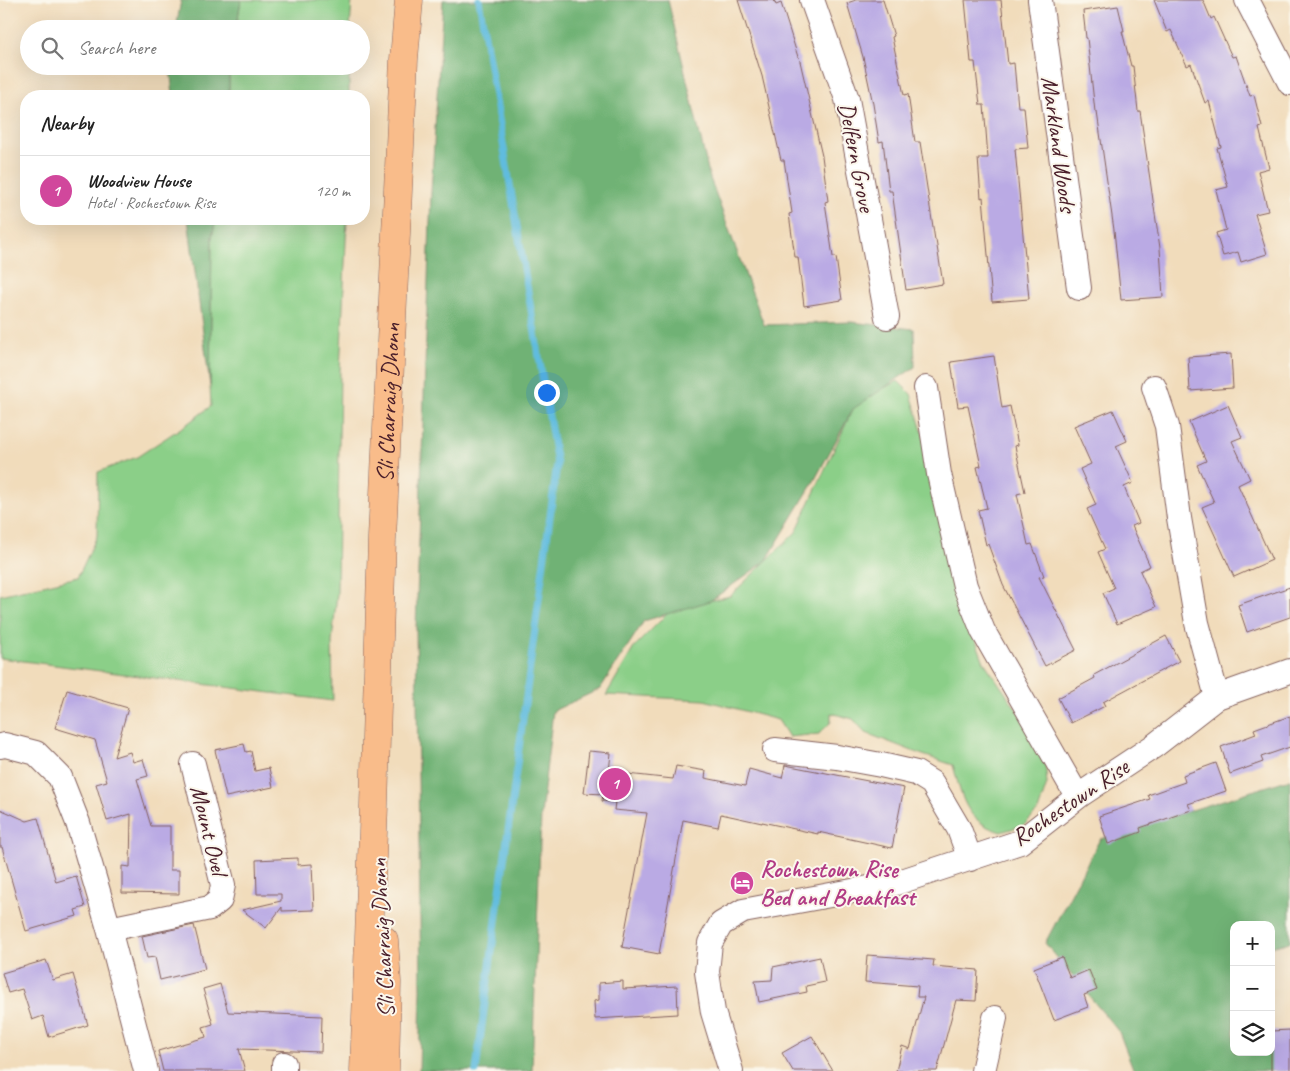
<!DOCTYPE html>
<html lang="en">
<head>
<meta charset="utf-8">
<style>
	body { margin:0; font-family:Caveat,sans-serif; background:#f2f2f2; color:#222 }
	.controls { position:absolute; right:15px; bottom:15px; display:grid; overflow:hidden; border-radius:10px; box-shadow:0 5px 20px #0002 }
	.controls button { width:45px; height:45px; display:grid; place-items:center; padding:0; border:0; border-bottom:1px solid #e0e0e0; background:#fff; color:#222; font:25px sans-serif }
	.you { position:absolute; left:546px; top:392px; width:18px; height:18px; margin:-12px; border:4px solid #fff; border-radius:50%; background:#1a73e8; box-shadow:0 0 0 8px #1a73e833 }
	.badge { display:grid; place-items:center; width:32px; height:32px; border-radius:50%; background:#1f6fb2; color:#fff; font-size:16px; font-weight:700 }
	.pin { position:absolute; translate:-50% -50%; border:2px solid #fff; box-shadow:0 1px 5px #0006 }
	.list { margin:0; padding:0; list-style:none }
	h2 { display:flex; justify-content:space-between; align-items:center; height:65px; margin:0; padding:0 20px; font-size:21px }
	h2 small { font-size:16px; font-weight:400; color:#767676 }
	.list li { display:grid; grid-template-columns:32px 1fr auto; gap:15px; align-items:center; box-sizing:border-box; height:70px; padding:0 20px; border-top:1px solid #e0e0e0 }
	.list b { display:block; font-size:19px; white-space:nowrap }
	.list p { margin:0; font-size:16px; white-space:nowrap; color:#767676 }
	.list em { font-size:16px; font-style:normal; color:#767676 }
	.icon { flex:none; width:28px; height:28px; fill:none; stroke:currentColor; stroke-width:2; stroke-linecap:round; stroke-linejoin:round }
	.map { position:relative; flex:none; width:1290px; height:1071px; overflow:hidden }
	.search { position:absolute; background:#fff; box-shadow:0 5px 20px #0002; left:20px; top:20px; width:350px; height:55px; display:flex; align-items:center; gap:12px; box-sizing:border-box; padding:0 18px; border-radius:28px; color:#767676; font-size:19px }
	.panel { position:absolute; background:#fff; box-shadow:0 5px 20px #0002; left:20px; top:90px; width:350px; height:135px; border-radius:20px }
	.map>svg:first-child { display:block }
</style>
</head>
<body>
<div class="map">
<svg width="1290" height="1071" viewBox="0 0 1290 1071">
	<rect width="100%" height="100%" fill="#fbf7ec"/>
	<filter id="ink" filterUnits="userSpaceOnUse"><feTurbulence type="fractalNoise" baseFrequency=".02" numOctaves="2"/><feDisplacementMap in="SourceGraphic" scale="10" xChannelSelector="R" yChannelSelector="G"/><feConvolveMatrix kernelMatrix="1 2 1 2 8 2 1 2 1" color-interpolation-filters="sRGB"/></filter>
	<filter id="wash" filterUnits="userSpaceOnUse"><feTurbulence type="fractalNoise" baseFrequency=".0096" numOctaves="4" result="noise"/><feDisplacementMap in="SourceGraphic" scale="20" xChannelSelector="R" yChannelSelector="G"/><feGaussianBlur stdDeviation="1.12" result="paint"/><feColorMatrix in="noise" values="0 0 0 0 0 0 0 0 0 0 0 0 0 0 0 0 0 1.4 0 .05"/><feComposite in="paint" operator="in"/></filter>
	<g filter="url(#wash)">
		<rect width="100%" height="100%" fill="#f1dcbb"/>
		<path fill="#8bcf88" stroke="#6a775a" d="M241,0h111l-2,29h-114z
			M229,66h120v30h-120z
			M216,219h131l-7,153 -3,221 -5,49 1,59 -333,-43v-63l78,-18 19,-41 1,-64 39,-15 50,-33 24,-18 -1,-20 2,-149z
			M898,381l13,13 21,70 15,102 37,96 44,64 17,35 2,23 -9,27 -14,14 -23,7c-6,-2 -13,-4 -18,-8 -20,-12 -24,-38 -30,-59l-33,-11 -54,-21 -13,-14 -22,-6v9l-12,12 -30,3 -11,-17 -74,-20 -98,-5 29,-49 36,-36 59,-14 66,-64 60,-130z"/>
		<path fill="#70b274" stroke="#5d6850" d="M181,0h60l-5,29h-60z
			M443,0h225l42,178 54,147 87,-3 63,7 1,38 -62,42 -40,74 -47,78 -56,40 -66,20 -44,68 -47,22 -12,104 -9,256h-113l2,-82 -5,-362 15,-435z
			M229,66v30h-56l-3,-30z
			M188,219h28l-4,18 -2,149z
			M1290,779v163l-19,5v-22h-37v127h37l16,19h-153l-15,-39 -74,-89 55,-104z"/>
		<g fill="none" stroke-linecap="round" stroke-linejoin="round">
			<path stroke="#60bcde" stroke-width="7" d="M476,1071l81,-607 -78,-464"/>
		</g>
		<g id="blocks">
			<path fill="#baaae4" d="M738,0h36l2,5 5,-2 17,54h1l23,99 6,45 -3,1 8,55h3l6,43 -38,6 -6,-49h-3l-3,-21 -3,-22 3,-1 -8,-53h-3l-19,-84z
				M856,0h27l11,36 -2,1 12,58 4,-1 7,48h5l15,98h1l7,44 -37,6 -14,-99h-3l-6,-50 -4,1 -6,-38 -10,-47 -16,-54z
				M965,0h36l7,64 6,-1 4,44h6l4,41 -13,1 14,150 -37,3 -9,-105 -2,1 -3,-40h10l-2,-27 -2,-26h-4l-5,-43h-4z
				M1154,0h49l8,19 3,-2 18,40 4,-1 14,40 4,-1 8,32 -3,1 10,40 -11,3 10,40 -13,3 12,40 -26,8 -3,-10 -15,4 -7,-23 10,-3 -10,-40 12,-3 -11,-39 4,-1 -12,-46 -4,2 -14,-39 -4,2 -16,-36 -4,2z
				M1118,6l6,25h-2l9,35h2l5,45h2l20,137 3,49 -42,3 -7,-70 -17,-118h-2l-8,-74h-1l-3,-27z
				M1231,354l2,34 -43,3 -2,-34z
				M994,356l8,52 8,-2 8,39 -3,1 10,46 -8,2 11,51 4,-1 12,32 -5,1 37,73 -31,16 -42,-81 -15,-41 -2,1 -8,-35 9,-2 -10,-41 4,-1 -13,-60 -10,1 -7,-45z
				M1228,405l14,32 -10,4 18,38 -12,6 34,75 -38,17 -32,-70 12,-5 -17,-37 9,-4 -17,-39z
				M1113,410l14,31 -11,5 17,37 -9,4 15,36 -7,3 18,40 -10,5 16,36 -39,17 -14,-31 11,-5 -16,-36 7,-3 -18,-40 9,-4 -16,-36 11,-5 -17,-38z
				M1290,587v30l-43,15 -9,-27z
				M1166,636l13,25 -76,41 2,4 -34,17 -13,-25 37,-20 -1,-3z
				M67,690l61,18 -14,49 16,-5 3,10 10,-3 5,17 -11,3 14,47h19v44h9v24l-57,-1v-27l8,1 1,-53 -24,7 -11,-37 11,-3 -12,-41 -40,-12z
				M1290,716v31l-29,10 2,5 -33,12 -9,-27 35,-13 -2,-5z
				M244,744l2,8 5,-1 4,20 14,-3 4,19 -47,10 -11,-47z
				M589,751l22,2 -2,19 64,7 3,-13 30,5 -1,7 40,8 4,-17 33,9 3,-13 119,23 -12,60 -74,-16v2l-56,-12v1l-41,-9 -3,13 -35,-7 -24,134 -37,-7 25,-134 -33,-3 1,-8 -13,-1 1,-7 -19,-1z
				M1216,763l10,28 -38,13 3,6 -51,18 1,4 -33,12 -9,-28 51,-17 -2,-4 37,-13 -2,-7z
				M0,809l27,12 11,-3 18,64 20,-6 9,31 -10,3 2,6 -51,15 -24,-84h-2z
				M298,858v7l14,-1 2,46 -32,1v-4l-16,21 -24,-18 39,-9v-7h-24l-1,-34z
				M194,925l11,44 -45,11 -5,-23 -8,1 -5,-22z
				M867,955l67,5 -1,6 45,4 -2,31 -20,-1 -19,71h-41l6,-25 8,3 14,-52h-7l1,-11 -53,-4z
				M820,957l5,25 -19,4 1,6 -48,10 -4,-21 17,-1 1,-13z
				M1062,957l8,21 19,-8 8,20 -13,5 4,12 -34,13 -20,-52z
				M46,960l7,20 20,-6 15,51 -39,12 -6,-21 -11,4 -10,-31 -14,4 -6,-20z
				M623,981v8l54,-3 1,28 -83,5 -1,-18 5,-1v-17z
				M220,984l8,28 94,4 -1,36 -82,-3 6,22h-82l-5,-20 48,-14 -3,-10 10,-3 -10,-35z
				M1290,1030v41h-19v-40z
				M812,1036l21,35h-40l-11,-18z"/>
		</g>
	</g>
	<g filter="url(#ink)">
		<use href="#blocks" fill-opacity="0" stroke="#84615d" stroke-width="1"/>
		<g fill="none" stroke-linecap="round" stroke-linejoin="round">
			<g stroke="#84615d" stroke-width="26">
				<path id="minor" d="M812,0l35,99 40,218
					M1040,0l39,288
					M1247,0l43,83
					M1154,387l13,39 12,92 18,105 20,74
					M926,388l13,86 26,112 18,45 89,156 8,8
					M0,746l5,-1 31,8 24,24 18,46 31,106 37,142
					M775,750l62,7 44,8 35,8 16,10 27,46 11,30
					M109,929l101,-21 10,-8 3,-15 -30,-121
					M284,1071v-7
					M731,1071l-18,-59 -6,-40 3,-29 11,-19 22,-13 153,-28 124,-41 60,-47 74,-49 63,-49 73,-26
					M983,1071l12,-53"/>
			</g>
			<g stroke="#84615d" stroke-width="29">
				<g id="highway">
					<path d="M384,940l3,42 -2,89"/>
					<path id="s1" d="M364,1071l10,-266 8,-267 22,-479 5,-59"/>
				</g>
			</g>
			<use href="#minor" stroke="#fff" stroke-width="24"/>
			<use href="#highway" stroke="#f9bc8a" stroke-width="28"/>
		</g>
	</g>
	<defs>
		<g id="hotel-disc" transform="scale(1.25)"><circle r="9.5" fill="#d1479c" stroke="#fbf7ec"/><path d="M-6-4.5h1.5V1H6V5H4.5V3h-9V5H-6ZM-4 0a1.8 1.8 0 1 1 3.6 0ZM.5 0V-2.5h3Q6-2.5 6 0Z" fill="#fff"/></g>
	</defs>
	<g fill-rule="evenodd">
		<use href="#hotel-disc" x="742" y="883"/>
	</g>
	<g text-anchor="middle" stroke-width="4" stroke-linejoin="round" paint-order="stroke">
		<g font-size="24" fill="#4a1f2b" stroke="#fbf7ec">
			<text transform="translate(1059 144) rotate(82)" y="8">Markland Woods</text>
			<text transform="translate(857 157) rotate(79)" y="8">Delfern Grove</text>
			<text dy="8" stroke="none"><textPath href="#s1" startOffset="669">Sli Charraig Dhonn</textPath></text>
			<text transform="translate(1070 802) rotate(-34)" y="8">Rochestown Rise</text>
			<text transform="translate(209 830) rotate(76)" y="8">Mount Ovel</text>
			<text transform="translate(382 938) rotate(-93)" y="8">Sli Charraig Dhonn</text>
		</g>
		<g font-size="24" font-weight="bold" fill="#b23c85" stroke="#fbf7ec" text-anchor="start">
			<text x="760" y="877">Rochestown Rise<tspan x="760" dy="28">Bed and Breakfast</tspan></text>
		</g>
	</g>
</svg>
<div class="controls">
<button>+</button>
<button>−</button>
<button><svg class="icon" aria-label="layers" viewBox="0 0 24 24"><path d="M12 4l9 5-9 5-9-5zM3 14l9 5 9-5"/></svg></button>
</div>
<div class="you"></div>
<div class="pin badge" style="left:615px;top:784px;background:#d1479c">1</div>
<div class="search"><svg class="icon" aria-label="search" viewBox="0 0 24 24"><circle cx="10" cy="10" r="6"/><path d="M15 15l6 6"/></svg>Search here</div>
<section class="panel">
<h2>Nearby<small></small></h2>
<ul class="list">
<li><span class="badge" style="background:#d1479c">1</span><div><b>Woodview House</b><p>Hotel · Rochestown Rise</p></div><em>120 m</em></li>
</ul>
</section>
</div>
</body>
</html>
